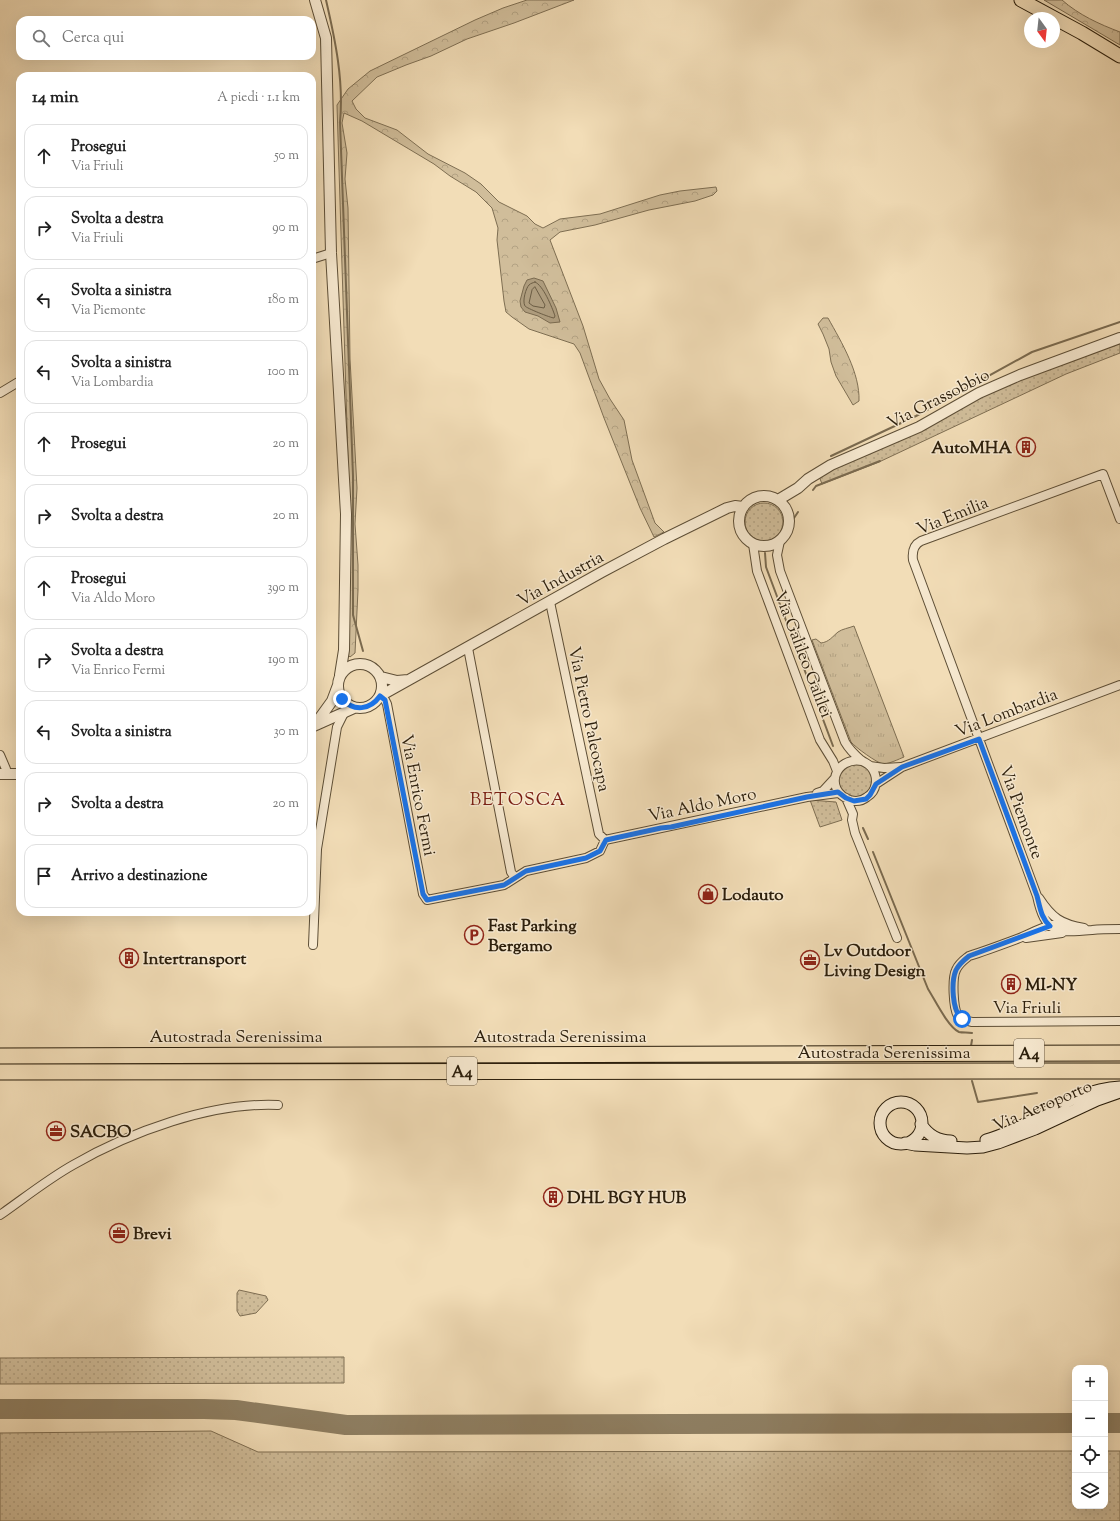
<!DOCTYPE html>
<html lang="it">
<head>
<meta charset="utf-8">
<style>
	body { margin:0; font-family:"Sorts Mill Goudy",serif; background:#f6f6f6; color:#222 }
	.controls { position:absolute; right:12px; bottom:12px; display:grid; overflow:hidden; border-radius:8px; box-shadow:0 4px 16px #0002 }
	.controls button { width:36px; height:36px; display:grid; place-items:center; padding:0; border:0; border-bottom:1px solid #e0e0e0; background:#fff; color:#222; font:20px sans-serif }
	.compass { position:absolute; left:1024px; top:12px; width:36px; height:36px; border-radius:50%; background:#fff; box-shadow:0 4px 16px #0002; rotate:165deg }
	.stop { position:absolute; width:12px; height:12px; margin:-9px; border:3px solid #1a73e8; border-radius:50%; background:#fff }
	.stop.end { background:#1a73e8; border-color:#fff; box-shadow:0 1px 4px #0008 }
	.list { margin:0; padding:0; list-style:none }
	h2 { display:flex; justify-content:space-between; align-items:center; height:52px; margin:0; padding:0 16px; font-size:17px }
	h2 small { font-size:13px; font-weight:400; color:#767676 }
	.list li { display:grid; grid-template-columns:26px 1fr auto; gap:12px; align-items:center; box-sizing:border-box; height:64px; margin:0 8px 8px; padding:0 8px; border:1px solid #e0e0e0; border-radius:12px }
	.list b { display:block; font-size:15px; white-space:nowrap }
	.list p { margin:0; font-size:13px; white-space:nowrap; color:#767676 }
	.list em { font-size:13px; font-style:normal; color:#767676 }
	.icon { flex:none; width:22px; height:22px; fill:none; stroke:currentColor; stroke-width:2; stroke-linecap:round; stroke-linejoin:round }
	.map { position:relative; flex:none; width:1120px; height:1521px; overflow:hidden }
	.search { position:absolute; background:#fff; box-shadow:0 4px 16px #0002; left:16px; top:16px; width:300px; height:44px; display:flex; align-items:center; gap:10px; box-sizing:border-box; padding:0 14px; border-radius:12px; color:#767676; font-size:15px }
	.panel { position:absolute; background:#fff; box-shadow:0 4px 16px #0002; left:16px; top:72px; width:300px; height:844px; border-radius:12px }
	.map>svg:first-child { display:block }
</style>
</head>
<body>
<div class="map">
<svg width="1120" height="1521" viewBox="0 0 1120 1521">
	<defs>
		<pattern id="grass-dots" width="8" height="8" patternUnits="userSpaceOnUse"><rect width="8" height="8" fill="#d0bd9a"/><path d="M2 2h.1M6 6h.1" fill="none" stroke="#b3a283" stroke-width="1.8" stroke-linecap="round"/></pattern>
		<pattern id="forest-crowns" width="20" height="18" patternUnits="userSpaceOnUse"><rect width="20" height="18" fill="#d0bd9a"/><path d="M2 6a3 3 0 1 1 6 0M12 15a3 3 0 1 1 6 0" fill="none" stroke="#b3a283"/></pattern>
		<pattern id="park-tufts" width="24" height="20" patternUnits="userSpaceOnUse"><rect width="24" height="20" fill="#d0bd9a"/><path d="M3 7l-1-3M5 7V3M7 7l1-3M15 17l-1-3M17 17v-4M19 17l1-3" fill="none" stroke="#b3a283"/></pattern>
	</defs>
	<rect width="100%" height="100%" fill="#f2ddb7"/>
	<filter id="stains"><feTurbulence type="fractalNoise" baseFrequency=".005" numOctaves="4"/><feColorMatrix values="0 0 0 0 .2 0 0 0 0 .09 0 0 0 0 .02 0 0 0 .5 -.17"/></filter>
	<radialGradient id="worn" r=".72"><stop offset=".6" stop-color="#630" stop-opacity="0"/><stop offset="1" stop-color="#630" stop-opacity=".3"/></radialGradient>
	<path fill="url(#grass-dots)" stroke="#7e6e52" d="M1120,340v13l-54,21 -187,88 -57,22 -3,-8 180,-90z
		M745 522a19 19 0 1 1 38 0a19 19 0 1 1-38 0Z
		M838 780a17 17 0 1 1 34 0a17 17 0 1 1-34 0Z
		M810,800l26,2 6,18 -22,7z
		M239,1290l27,6 2,4 -12,13 -16,3 -3,-5v-18z
		M344,1357v26l-344,1v-26z
		M211,1431l47,21 817,-1v55h30v-55h15v70h-1120v-88z"/>
	<path fill="url(#forest-crowns)" stroke="#7e6e52" d="M527,0h47l-60,23 -47,16 -36,17 -25,9 -29,12 -25,24 4,8 9,9 32,12 31,24 37,19 16,11 18,18 28,14 8,8 8,4 17,-9 40,-5 60,-19 20,-4 36,-4 1,4 -4,4 -18,6 -46,9 -54,15 -35,7 -10,8 33,86 16,53 11,20 14,21 8,40 23,63 9,9 -10,5 -14,-29 -36,-90 -24,-65 -6,-9 -45,-15 -17,-12 -6,-5 -2,-11 -7,-61 1,-12 -6,-20 -16,-16 -26,-16 -16,-12 -72,-43 -18,-8 -2,10 5,30 -2,26 3,29 2,151 7,129 -2,36 3,41v25l-3,63 -5,4 -2,-2 1,-164 -12,-386 11,-16 22,-18 105,-51 28,-12z
		M1044,0h18c17,15 37,24 58,32v13z
		M823,318h5c14,25 32,55 31,83l-6,4 -17,-29 -5,-14 -2,-13 -6,-15 -5,-10z"/>
	<path fill="url(#park-tufts)" stroke="#7e6e52" d="M854,626l50,131c-5,2 -15,7 -21,7 -6,-1 -28,-17 -32,-22l-39,-102 4,-1 5,4c8,-1 11,-6 17,-11 4,-3 11,-4 16,-6z"/>
	<path fill="#ae9c7d" stroke="#7a6a4f" d="M534,278l9,3 13,27 4,14 -10,1 -12,-7 -13,-4 -4,-5 -1,-6 4,-15 3,-6z"/>
	<g fill="none" stroke-linecap="round" stroke-linejoin="round">
		<path stroke="#6c5d44" stroke-width="1" d="M535,282c8,3 17,25 20,34l-1,2c-3,0 -28,-10 -29,-12 -3,-5 1,-18 4,-21 2,-2 4,-2 6,-3z
			M535,287l10,18 -1,3 -11,-2 -4,-3 3,-13z"/>
		<path stroke="#7a6a4f" stroke-width="2" d="M326,0c9,39 18,81 14,122l13,354v139l10,36
			M831,456l85,-40 116,-64 88,-30
			M813,490l3,-4 64,-25
			M794,518l4,-6
			M765,553l1,14 67,179
			M863,828l5,11
			M873,852l55,137c7,11 20,38 31,43 4,1 9,0 13,1
			M971,1046l1,-6
			M972,1081l6,21 59,-9"/>
		<path stroke="#8e7e61" stroke-width="20" d="M0,1409h204l32,1 110,15 729,-2
			M1105,1423h15"/>
		<g stroke="#5d4e36" stroke-width="10">
			<path id="minor" d="M312,259l19,-6
				M0,393l20,-12
				M1120,519l-17,-45 -182,67c-8,4 -9,11 -8,19l124,336c8,38 20,37 55,34 9,-1 19,-1 28,-1
				M780,541l-3,14 3,16 65,171c4,7 10,13 16,18 4,3 8,4 10,7 8,10 6,24 -4,30 -5,4 -11,5 -17,3 -27,-10 -15,-44 12,-39
				M753,544l4,27 63,169 13,21 4,10
				M550,602l49,232 6,6
				M468,648l43,224 4,6
				M380,696l5,4 2,4 36,190 4,6 77,-15 22,-14 60,-13 14,-7 5,-11
				M0,755l6,14v5
				M870,766l14,2 17,-1
				M876,784l26,-17 218,-82
				M817,793l6,-2 12,-13
				M846,798l7,16 -1,6 3,13 42,105
				M605,840l202,-43 31,-4
				M1039,898c13,20 22,26 45,30
				M1064,923c-19,1 -31,10 -47,16 -16,6 -32,12 -48,17 -5,4 -10,7 -13,14 -4,8 -3,38 2,46 4,4 9,5 14,6l148,-1
				M1026,938l36,-5
				M313,945l4,-96 20,-122 7,-14
				M0,1215c23,-16 48,-36 73,-50 57,-33 138,-63 205,-60"/>
		</g>
		<g stroke="#5d4e36" stroke-width="12">
			<path id="tertiary" d="M315,0l11,38 5,215 15,261 -2,136 -4,25
				M739 521a25 25 0 1 1 50 0a25 25 0 1 1-50 0Z
				M778,500l20,-12 10,-9 23,-14 88,-38 60,-34 41,-18 100,-37
				M338 686a22 22 0 1 1 44 0a22 22 0 1 1-44 0Z
				M381,677l16,4 11,-1
				M380,696l222,-124 62,-33 63,-31 8,-2 8,1
				M316,725l38,-17
				M314,726l18,-25 6,-16
				M0,774h20"/>
		</g>
		<g stroke="#2b1e0b" stroke-width="13">
			<path id="secondary" d="M880 1123a21 21 0 1 1 42 0a21 21 0 1 1-42 0Z
				M921,1124c7,11 16,17 30,17
				M986,1140c46,-13 85,-51 134,-53
				M905,1143l10,2 52,3 16,-1 15,-4 37,-14 62,-29 23,-8"/>
		</g>
		<g stroke="#2b1e0b" stroke-width="15">
			<path id="trunk" d="M1021,0l61,33 38,23"/>
		</g>
		<g stroke="#2b1e0b" stroke-width="17">
			<path id="motorway" d="M0,1056l1120,-3
				M0,1072l1120,-1"/>
		</g>
		<use href="#minor" stroke="#f7e9d0" stroke-width="8"/>
		<use href="#tertiary" stroke="#f7e9d0" stroke-width="10"/>
		<use href="#secondary" stroke="#f7e9d0" stroke-width="11"/>
		<use href="#trunk" stroke="#f2ddb7" stroke-width="13"/>
		<use href="#motorway" stroke="#f2ddb7" stroke-width="15"/>
	</g>
	<g fill="none" stroke-linecap="round" stroke-linejoin="round">
		<path stroke="#1a73e8" stroke-width="5" d="M342,699c12,13 28,11 38,-3l5,4 38,194 4,6 77,-15 22,-14 60,-13 14,-7 6,-11 55,-12 10,-1 136,-30 31,-5 8,6 8,3 12,-2 4,-4 6,-11 26,-17 77,-28 58,157c3,11 4,22 13,30l-81,30c-5,4 -10,8 -13,14 -5,12 -4,41 6,49"/>
	</g>
	<defs>
		<g id="building-ring" transform="scale(1)"><circle r="9.5" fill="#f7e9d0" stroke="#8f2418" stroke-width="1.5"/><path d="M-4-6H4V6H1V3H-1V6H-4ZM-2.5-4.3h1.7v1.8h-1.7ZM.8-4.3h1.7v1.8H.8ZM-2.5-1h1.7V.8h-1.7ZM.8-1h1.7V.8H.8Z" fill="#8f2418"/></g>
		<g id="shop-ring" transform="scale(1)"><circle r="9.5" fill="#f7e9d0" stroke="#8f2418" stroke-width="1.5"/><path d="M-5-2.5h2.3a2.7 3.5 0 0 1 5.4 0H5L5.5 6h-11ZM-1.5-2.5h3a1.5 2.3 0 0 0-3 0Z" fill="#8f2418"/></g>
		<g id="parking-ring" transform="scale(1)"><circle r="9.5" fill="#f7e9d0" stroke="#8f2418" stroke-width="1.5"/><path d="M-3.5-5.5H1a3.5 3.5 0 0 1 0 7H-1V5.5H-3.5ZM-1-3.4V-.6H.8a1.4 1.4 0 0 0 0-2.8Z" fill="#8f2418"/></g>
		<g id="office-ring" transform="scale(1)"><circle r="9.5" fill="#f7e9d0" stroke="#8f2418" stroke-width="1.5"/><path d="M-6-3h4V-5.5h4V-3h4V5H-6ZM-1-4.5V-3h2v-1.5ZM-6 0V1H6V0Z" fill="#8f2418"/></g>
	</defs>
	<g fill-rule="evenodd">
		<use href="#building-ring" x="1026" y="447"/>
		<use href="#shop-ring" x="708" y="894"/>
		<use href="#parking-ring" x="474" y="935"/>
		<use href="#building-ring" x="129" y="958"/>
		<use href="#office-ring" x="810" y="960"/>
		<use href="#building-ring" x="1011" y="984"/>
		<use href="#office-ring" x="56" y="1131"/>
		<use href="#building-ring" x="553" y="1197"/>
		<use href="#office-ring" x="119" y="1233"/>
	</g>
	<g text-anchor="middle" stroke-width="3" stroke-linejoin="round" paint-order="stroke">
		<g fill="#f7e9d0" stroke="#685b46" stroke-width="1">
			<rect x="1014" y="1039" width="30" height="28" rx="3"/>
			<rect x="447" y="1057" width="30" height="28" rx="3"/>
		</g>
		<g font-size="16" font-weight="bold" fill="#2b1e0b">
			<text x="1029" y="1059">A4</text>
			<text x="462" y="1077">A4</text>
		</g>
		<g font-size="17" fill="#2b1e0b" stroke="#f7e9d0">
			<text transform="translate(938 398) rotate(-27)" y="6">Via Grassobbio</text>
			<text transform="translate(952 515) rotate(-22)" y="6">Via Emilia</text>
			<text transform="translate(560 578) rotate(-29)" y="6">Via Industria</text>
			<text transform="translate(804 654) rotate(69)" y="6">Via Galileo Galilei</text>
			<text transform="translate(1006 712) rotate(-21)" y="6">Via Lombardia</text>
			<text transform="translate(590 719) rotate(78)" y="6">Via Pietro Paleocapa</text>
			<text transform="translate(419 795) rotate(79)" y="6">Via Enrico Fermi</text>
			<text transform="translate(702 804) rotate(-12)" y="6">Via Aldo Moro</text>
			<text transform="translate(1022 812) rotate(70)" y="6">Via Piemonte</text>
			<text x="1027" y="1013">Via Friuli</text>
			<text x="236" y="1042">Autostrada Serenissima</text>
			<text x="560" y="1042">Autostrada Serenissima</text>
			<text x="884" y="1058">Autostrada Serenissima</text>
			<text transform="translate(1042 1105) rotate(-23)" y="6">Via Aeroporto</text>
		</g>
		<g font-size="17" font-weight="bold" fill="#2b1e0b" stroke="#f7e9d0" text-anchor="start">
			<text x="1012" y="453" text-anchor="end">AutoMHA</text>
			<text x="722" y="900">Lodauto</text>
			<text x="488" y="931">Fast Parking<tspan x="488" dy="20">Bergamo</tspan></text>
			<text x="824" y="956">Lv Outdoor<tspan x="824" dy="20">Living Design</tspan></text>
			<text x="143" y="964">Intertransport</text>
			<text x="1025" y="990">MI-NY</text>
			<text x="70" y="1137">SACBO</text>
			<text x="567" y="1203">DHL BGY HUB</text>
			<text x="133" y="1239">Brevi</text>
		</g>
		<g font-size="18" letter-spacing="1" fill="#7a1f14" stroke="#f7e9d0">
			<text x="518" y="805">BETOSCA</text>
		</g>
	</g>
	<rect width="100%" height="100%" filter="url(#stains)"/>
	<rect width="100%" height="100%" fill="url(#worn)"/>
</svg>
<div class="controls">
<button>+</button>
<button>−</button>
<button><svg class="icon" aria-label="locate" viewBox="0 0 24 24"><circle cx="12" cy="12" r="6"/><path d="M12 2v4M12 18v4M2 12h4M18 12h4"/></svg></button>
<button><svg class="icon" aria-label="layers" viewBox="0 0 24 24"><path d="M12 4l9 5-9 5-9-5zM3 14l9 5 9-5"/></svg></button>
</div>
<svg class="compass" viewBox="-18 -18 36 36"><path d="M0-13l5 13h-10z" fill="#e53935"/><path d="M0 13l5-13h-10z" fill="#767676"/></svg>
<div class="stop" style="left:962px;top:1019px"></div>
<div class="stop end" style="left:342px;top:699px"></div>
<div class="search"><svg class="icon" aria-label="search" viewBox="0 0 24 24"><circle cx="10" cy="10" r="6"/><path d="M15 15l6 6"/></svg>Cerca qui</div>
<section class="panel">
<h2>14 min<small>A piedi · 1.1 km</small></h2>
<ul class="list">
<li><svg class="icon" aria-label="ahead" viewBox="0 0 24 24"><path d="M12 20V5M6 11l6-6 6 6"/></svg><div><b>Prosegui</b><p>Via Friuli</p></div><em>50 m</em></li>
<li><svg class="icon" aria-label="right" viewBox="0 0 24 24"><path d="M7 20v-9h11M14 6l5 5-5 5"/></svg><div><b>Svolta a destra</b><p>Via Friuli</p></div><em>90 m</em></li>
<li><svg class="icon" aria-label="left" viewBox="0 0 24 24"><path d="M17 20v-9H6M10 6l-5 5 5 5"/></svg><div><b>Svolta a sinistra</b><p>Via Piemonte</p></div><em>180 m</em></li>
<li><svg class="icon" aria-label="left" viewBox="0 0 24 24"><path d="M17 20v-9H6M10 6l-5 5 5 5"/></svg><div><b>Svolta a sinistra</b><p>Via Lombardia</p></div><em>100 m</em></li>
<li><svg class="icon" aria-label="ahead" viewBox="0 0 24 24"><path d="M12 20V5M6 11l6-6 6 6"/></svg><div><b>Prosegui</b></div><em>20 m</em></li>
<li><svg class="icon" aria-label="right" viewBox="0 0 24 24"><path d="M7 20v-9h11M14 6l5 5-5 5"/></svg><div><b>Svolta a destra</b></div><em>20 m</em></li>
<li><svg class="icon" aria-label="ahead" viewBox="0 0 24 24"><path d="M12 20V5M6 11l6-6 6 6"/></svg><div><b>Prosegui</b><p>Via Aldo Moro</p></div><em>390 m</em></li>
<li><svg class="icon" aria-label="right" viewBox="0 0 24 24"><path d="M7 20v-9h11M14 6l5 5-5 5"/></svg><div><b>Svolta a destra</b><p>Via Enrico Fermi</p></div><em>190 m</em></li>
<li><svg class="icon" aria-label="left" viewBox="0 0 24 24"><path d="M17 20v-9H6M10 6l-5 5 5 5"/></svg><div><b>Svolta a sinistra</b></div><em>30 m</em></li>
<li><svg class="icon" aria-label="right" viewBox="0 0 24 24"><path d="M7 20v-9h11M14 6l5 5-5 5"/></svg><div><b>Svolta a destra</b></div><em>20 m</em></li>
<li><svg class="icon" aria-label="arrive" viewBox="0 0 24 24"><path d="M6 21V4h12l-3 4 3 4H6"/></svg><div><b>Arrivo a destinazione</b></div></li>
</ul>
</section>
</div>
</body>
</html>
